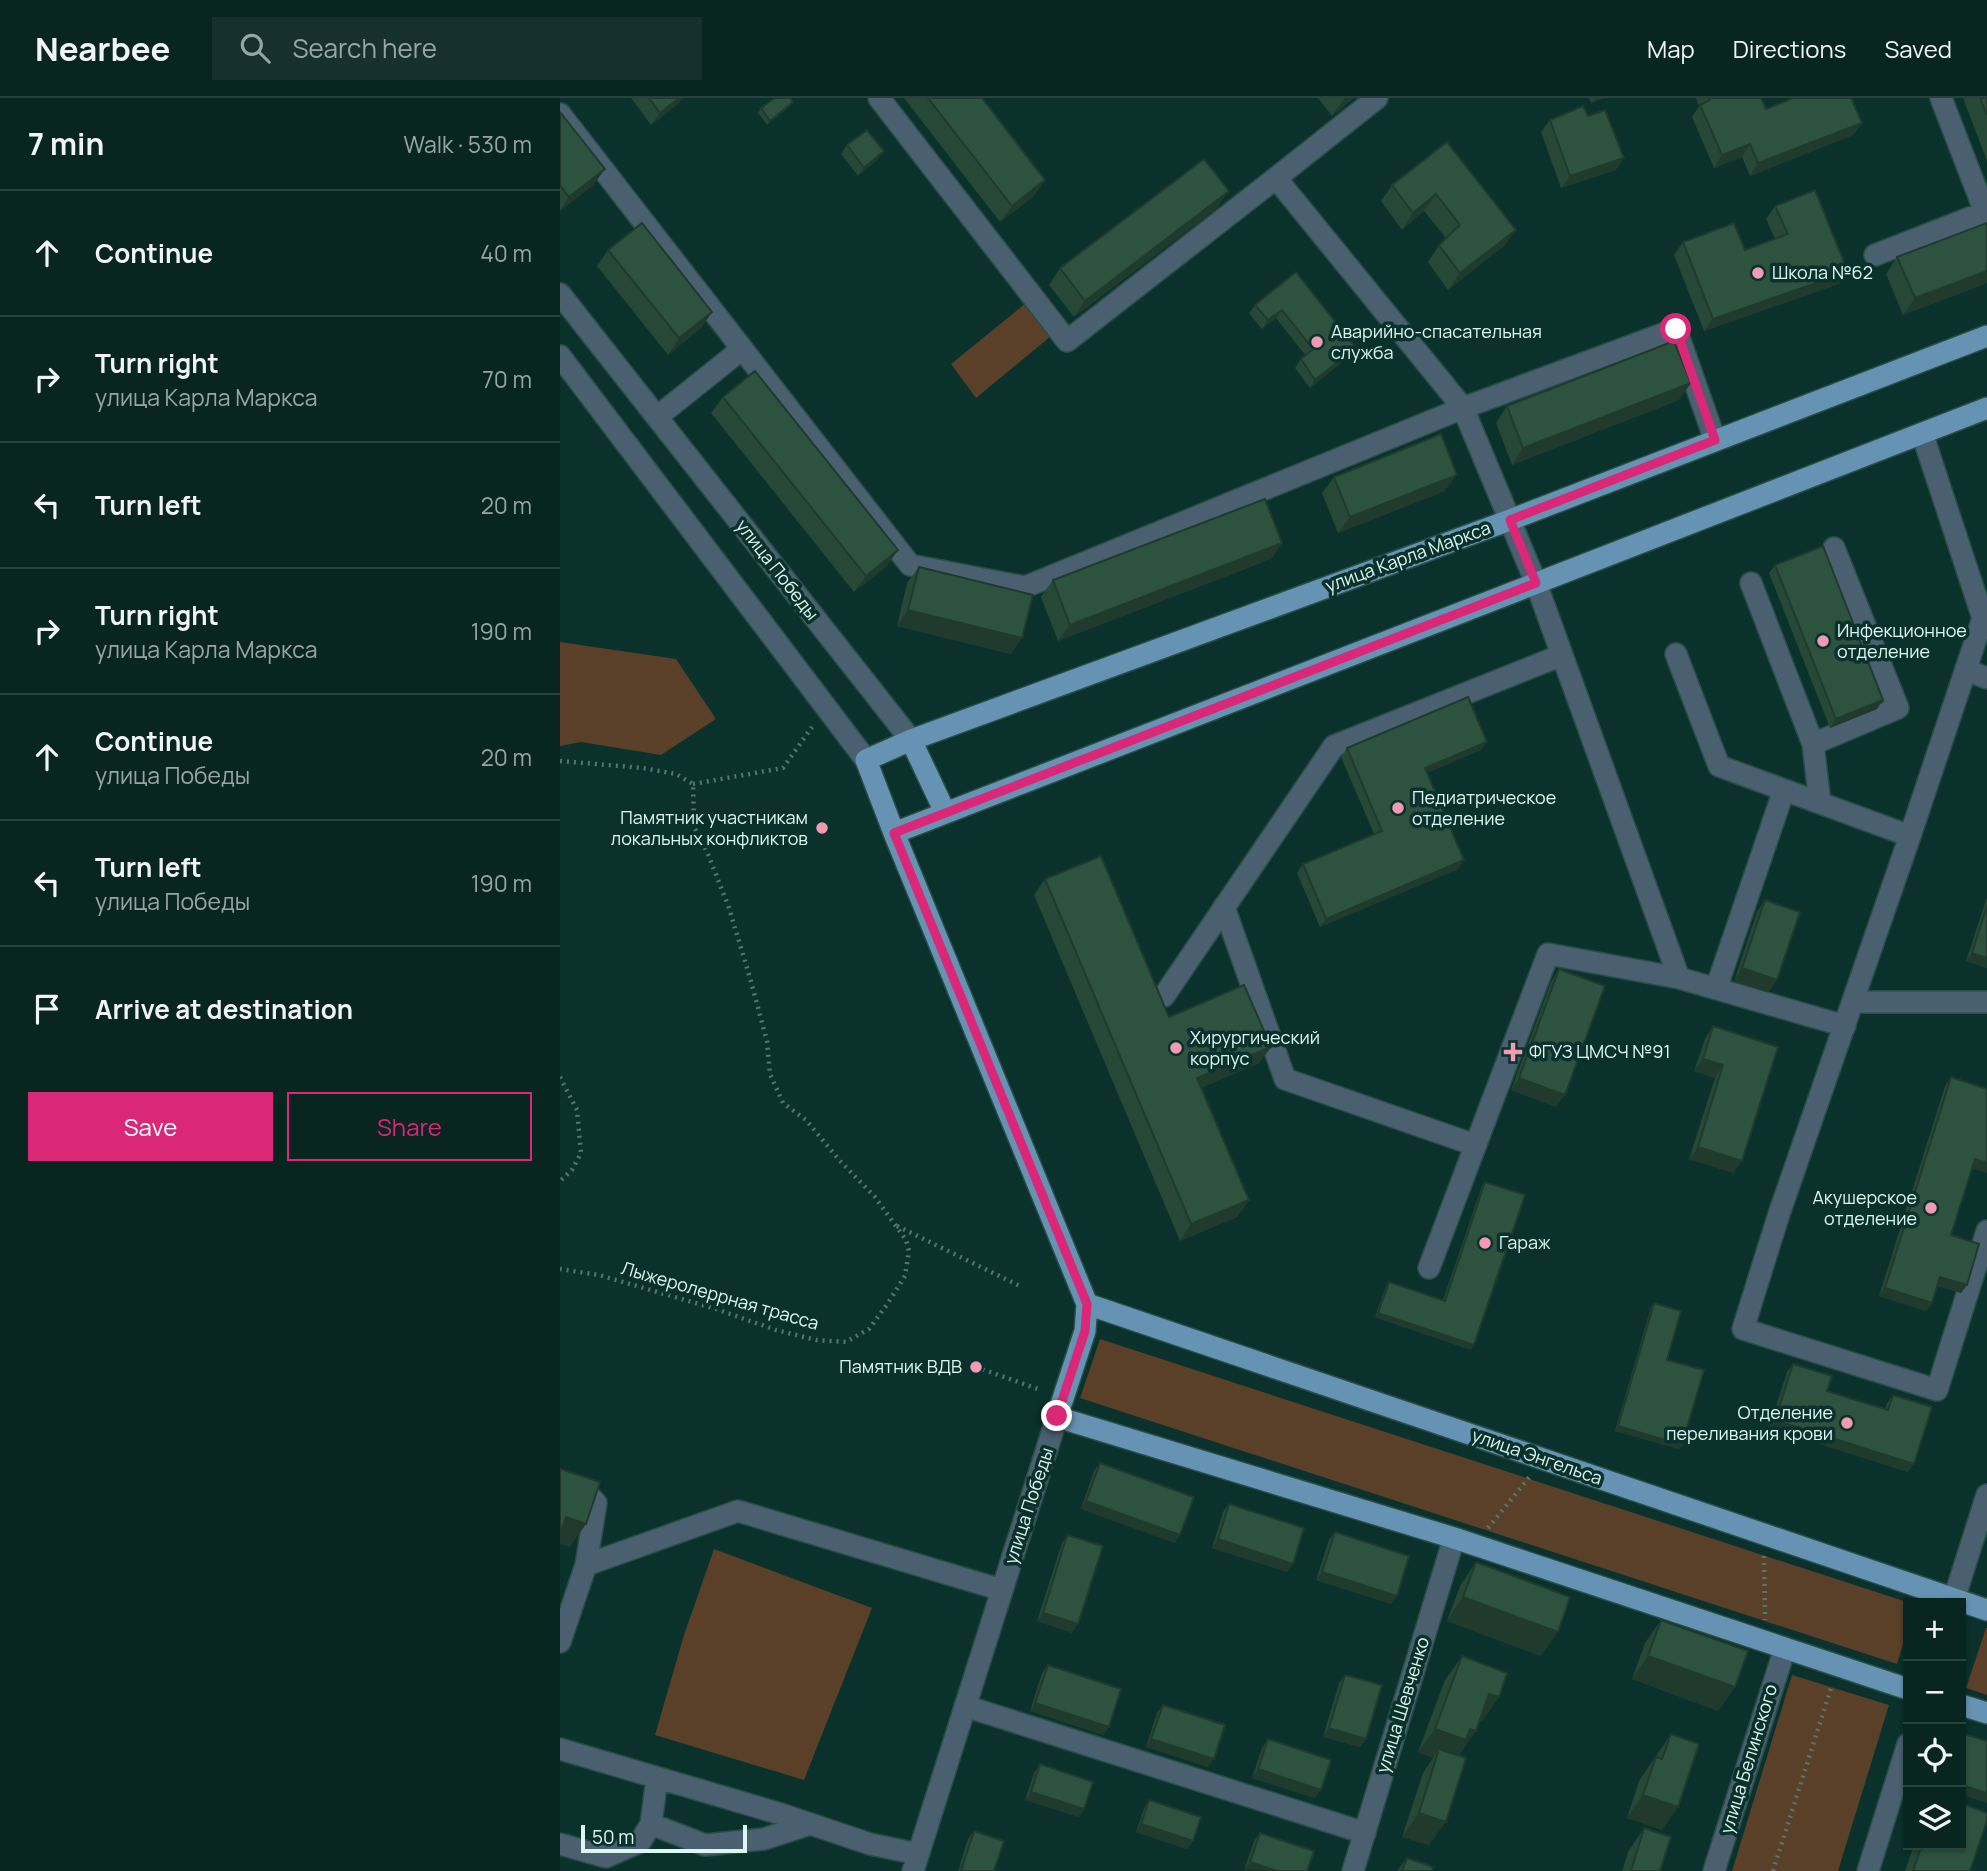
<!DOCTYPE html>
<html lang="en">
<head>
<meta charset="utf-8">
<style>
	body { margin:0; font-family:Manrope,sans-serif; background:#16312d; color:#f1f3f6 }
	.controls { position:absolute; right:21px; bottom:21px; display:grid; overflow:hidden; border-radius:0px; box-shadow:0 2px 5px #0004 }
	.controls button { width:63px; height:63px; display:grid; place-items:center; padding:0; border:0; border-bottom:2px solid #29423e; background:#082520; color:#f1f3f6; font:35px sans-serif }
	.scale { position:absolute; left:21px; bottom:18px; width:166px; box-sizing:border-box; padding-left:7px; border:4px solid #dcf6f0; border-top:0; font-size:19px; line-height:24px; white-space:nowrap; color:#dcf6f0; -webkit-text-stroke:5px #0a312b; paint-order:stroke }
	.stop { position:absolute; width:21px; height:21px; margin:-16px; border:5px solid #db2777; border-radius:50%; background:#fff }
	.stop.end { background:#db2777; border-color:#fff; box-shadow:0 2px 7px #0008 }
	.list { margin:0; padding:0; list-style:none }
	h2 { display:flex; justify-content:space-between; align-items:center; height:91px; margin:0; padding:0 28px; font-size:30px }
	h2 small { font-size:23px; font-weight:400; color:#98a5a5 }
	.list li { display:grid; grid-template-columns:46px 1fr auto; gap:21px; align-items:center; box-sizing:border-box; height:126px; padding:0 28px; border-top:2px solid #29423e }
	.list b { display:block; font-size:26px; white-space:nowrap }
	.list p { margin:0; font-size:23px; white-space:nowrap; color:#98a5a5 }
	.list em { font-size:23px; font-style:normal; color:#98a5a5 }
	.actions { display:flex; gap:14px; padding:21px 28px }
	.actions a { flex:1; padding:16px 0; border:2px solid #db2777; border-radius:0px; text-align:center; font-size:24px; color:#db2777 }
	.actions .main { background:#db2777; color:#fff }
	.icon { flex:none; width:38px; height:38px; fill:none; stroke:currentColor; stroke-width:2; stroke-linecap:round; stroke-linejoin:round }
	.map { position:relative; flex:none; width:1427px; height:1773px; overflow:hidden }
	header { display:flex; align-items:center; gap:42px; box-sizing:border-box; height:98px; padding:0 35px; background:#082520; border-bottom:2px solid #29423e }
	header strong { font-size:33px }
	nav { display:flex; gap:38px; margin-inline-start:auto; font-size:24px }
	.search { width:490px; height:63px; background:#16312d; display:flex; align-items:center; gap:18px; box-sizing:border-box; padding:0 24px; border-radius:0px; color:#98a5a5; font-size:26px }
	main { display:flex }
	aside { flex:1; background:#082520 }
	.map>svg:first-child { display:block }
</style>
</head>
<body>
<header>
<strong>Nearbee</strong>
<div class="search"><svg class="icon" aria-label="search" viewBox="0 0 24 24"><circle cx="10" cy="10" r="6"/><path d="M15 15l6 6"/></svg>Search here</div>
<nav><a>Map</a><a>Directions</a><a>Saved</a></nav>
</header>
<main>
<aside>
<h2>7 min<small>Walk · 530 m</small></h2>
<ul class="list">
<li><svg class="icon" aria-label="ahead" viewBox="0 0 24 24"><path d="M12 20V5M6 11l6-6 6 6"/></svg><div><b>Continue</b></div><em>40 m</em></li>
<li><svg class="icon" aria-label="right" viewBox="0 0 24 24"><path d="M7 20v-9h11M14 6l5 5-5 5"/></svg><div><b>Turn right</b><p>улица Карла Маркса</p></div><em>70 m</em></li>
<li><svg class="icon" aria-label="left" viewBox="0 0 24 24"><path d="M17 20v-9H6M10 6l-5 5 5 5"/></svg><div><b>Turn left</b></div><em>20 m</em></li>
<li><svg class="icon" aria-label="right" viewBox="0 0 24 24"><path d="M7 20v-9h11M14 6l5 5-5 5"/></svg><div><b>Turn right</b><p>улица Карла Маркса</p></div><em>190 m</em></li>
<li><svg class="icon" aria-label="ahead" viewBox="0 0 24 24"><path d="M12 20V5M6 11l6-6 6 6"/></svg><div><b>Continue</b><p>улица Победы</p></div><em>20 m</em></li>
<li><svg class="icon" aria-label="left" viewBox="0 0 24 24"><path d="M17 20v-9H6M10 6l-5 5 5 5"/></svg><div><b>Turn left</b><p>улица Победы</p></div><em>190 m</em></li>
<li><svg class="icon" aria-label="arrive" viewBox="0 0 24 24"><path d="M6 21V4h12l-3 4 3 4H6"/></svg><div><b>Arrive at destination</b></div></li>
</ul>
<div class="actions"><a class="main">Save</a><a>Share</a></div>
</aside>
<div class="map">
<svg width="1427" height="1773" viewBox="0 0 1427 1773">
	<rect width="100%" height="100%" fill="#0a312b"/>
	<path fill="#5a3f29" d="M466,205l25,33 -75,62 -25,-34z
		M0,544l116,17 40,60 -55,36 -80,-13 -21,4z
		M540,1241l810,264h-2v24l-11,37 -817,-266z
		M154,1451l158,59 -68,172 -149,-45 29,-100z
		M1426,1530h1v67l-21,-7z
		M1232,1577l97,30 -51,166h-106z"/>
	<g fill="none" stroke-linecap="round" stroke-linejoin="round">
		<g stroke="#274d47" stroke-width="24">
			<path id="minor" d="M319,0l188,243 209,-163
				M817,0l-101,80 187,230 73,175 143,395 166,48
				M0,16l350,451 115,22 438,-179 213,-79 39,111
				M1315,157l110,-43 -44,-114
				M0,196l351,446
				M0,258l306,404
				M97,319l85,-68
				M1362,335l61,185 -73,218 -131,378 -36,115 194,61 50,-159
				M1191,485l62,161 85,-36 -64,-160
				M1116,556l43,112 191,70
				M1406,572l21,8
				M1253,646l7,59
				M664,809l61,172 190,66
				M1156,891l68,-199
				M604,898l170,-250 228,-91
				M1293,904h134
				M869,1170l119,-314 131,24
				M0,1386l25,7 11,12 -10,62
				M1394,1501l33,-104
				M0,1544l26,-77 152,-54 264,79
				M405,1608l400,127
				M0,1651l221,65 89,30 48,10
				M91,1726l6,-46
				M0,1746l46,13 34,-15 11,-18 54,21 59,-6 46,-15
				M353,1773l144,-454
				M793,1773l101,-333
				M1154,1773l71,-223
				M1308,1773l40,-127"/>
		</g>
		<g stroke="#274d47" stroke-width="24">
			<path id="major" d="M351,642l34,72
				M334,735l1093,-425
				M527,1206l900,306
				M1348,1591l-454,-151 -397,-121 28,-86 2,-27 -193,-471 -28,-73 45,-20 599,-220 477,-184
				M1401,1607l26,8"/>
		</g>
		<path stroke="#547670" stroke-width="4.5" stroke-dasharray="2 5" stroke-linecap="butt" d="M0,663l83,7 33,6 17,10 1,43 14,27 21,54 21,70 17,63 3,33 13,29 23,17 34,41 35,36 31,43 3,11 -4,25 -17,27 -19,26 -23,13 -30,-2 -40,-10 -60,-21 -117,-34 -39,-6
			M133,686l90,-16 29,-41
			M0,979l17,33 4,43 -9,17 -12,11
			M337,1128l125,61
			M416,1269l65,23
			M928,1430l43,-53
			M1204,1458l1,64
			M1213,1773l59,-186"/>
		<use href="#minor" stroke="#4a5f6f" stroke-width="21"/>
		<use href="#major" stroke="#6693b3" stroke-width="21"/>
	</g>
	<path fill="#274737" d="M71,0h52l-5,6 -27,21z
		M344,0h78l52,98 -34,26z
		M758,0h36l-22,18z
		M1029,0h15l-13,5z
		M1136,0h65l5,11 96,14 -9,12 -103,41 -8,-19 -28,11 -22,-51 7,-11z
		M1403,0h24v63z
		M233,4l-3,4 -23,19 -9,-12 3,-5z
		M0,14l45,57 -12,16 -33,26z
		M990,22l66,50 -55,18 -20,-56z
		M887,44l69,88 -12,16 -56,44 -20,-28 11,-17 7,-7 -22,-27 -22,19 -21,-29 11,-16z
		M287,47l37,6 -6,8 -20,17 -17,-22z
		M1215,108l64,78 -135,47 -30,-76 9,-13 62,8 30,-11 -9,-20z
		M657,110l-143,109 -25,-32 11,-17z
		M1427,125v60l-84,32 -17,-41 11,-17z
		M48,152l104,62 -11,16 -33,27 -71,-89z
		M736,174l60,76 -6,8 -40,32 -15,-20 6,-9 5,-3 -30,-38 -14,11 -13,-16 6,-8z
		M163,299l164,169 -33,26 -143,-179z
		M1119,302l-167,65 -16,-42 11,-17z
		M774,379l111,14 -107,42 -16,-40z
		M722,445l-11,16 -213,82 -17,-44 12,-17z
		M1215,467l102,144 -47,19 -61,-155z
		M359,469l92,87 -114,-28 10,-43z
		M787,650l134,2 -54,23 31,96 -138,58 -23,-54 6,-9 71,-30 -33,-77z
		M485,781l124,138 102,30 -12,16 -58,25 48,112 -12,17 -57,24 -146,-346z
		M1427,799v71l-21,-7z
		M1205,802l12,80 -9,12 -34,-11 23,-69z
		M999,871l-3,138 -45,-17 40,-108z
		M1153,928l65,21 -45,126 -44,-14 26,-81 -21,-7 11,-32z
		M1391,979l36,12v84l-15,-5 -21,67 10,58 -24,-7 -5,17 -6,8 -47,-15 66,-210z
		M925,1084l-14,168 -96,-33 11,-31 3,-4 54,18 39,-114z
		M1094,1205l13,57 15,85 -3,4 -64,-18 36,-124z
		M1233,1266l34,27 58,18 2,-6 6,-8 15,77 -139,-44 18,-56z
		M540,1365l75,80 -94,-34 13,-38z
		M669,1406l58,68 -75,-24 11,-36z
		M775,1434l56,72 -75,-24 13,-40z
		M507,1437l5,98 -35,-12 25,-78z
		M916,1464l65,94 -94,-35 13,-35z
		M1101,1522l74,67 -17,24 -86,-32 13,-36z
		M902,1558l37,41 -17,24 -2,-1 -4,11 -17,24 -3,-1 -27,91 -27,-8 21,-64 10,-15 -15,-6 27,-72z
		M488,1567l61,62 -6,8 -73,-24 12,-38z
		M785,1577l21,64 -6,8 -37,-10 16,-54z
		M603,1607l45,62 -62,-20 11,-34z
		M1111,1636l-9,96 -35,-12 12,-37z
		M708,1641l47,59 -63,-20 10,-30z
		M480,1666l44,45 -5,8 -54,-17 9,-27z
		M589,1702l44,41 -6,8 -51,-17 8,-24z
		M1084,1730l16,43h-38l6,-19z
		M414,1733l20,40h-36l10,-32z
		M700,1735l47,38 -63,-1 10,-29z
		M1354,1747h47l9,26h-65z
		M847,1760l25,13h-35z"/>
	<path fill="#203a2d" d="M119,0h4l-5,6 -27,21 9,-12z
		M785,0h9l-22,18 11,-16z
		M1035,0h9l-13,5z
		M233,4l-3,4 -23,19 3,-4z
		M1302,25l-9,12 -103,41 8,-13z
		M1190,46l-8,13 -28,11 8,-13z
		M324,53l-6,8 -20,17 6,-8z
		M1064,60l-8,12 -55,18 9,-12z
		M45,71l-12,16 -33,26 9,-14z
		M485,82l-11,16 -34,26 12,-16z
		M669,93l-12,17 -143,109 11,-16z
		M876,96l-12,17 -22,19 11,-17z
		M956,132l-12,16 -56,44 12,-17z
		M1427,173v12l-84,32 12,-17z
		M1288,174l-9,12 -135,47 9,-12z
		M722,212l-6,8 -14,11 6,-9z
		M152,214l-11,16 -33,27 11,-17z
		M796,250l-6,8 -40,32 5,-8z
		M1131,285l-12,17 -167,65 11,-17z
		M897,377l-12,16 -107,42 12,-16z
		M722,445l-11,16 -213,82 12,-16z
		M338,452l-11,16 -33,26 12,-16z
		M348,512l114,28 -11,16 -114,-28z
		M1323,602l-6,9 -47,19 6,-9z
		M927,644l-6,8 -62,26 6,-8z
		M904,762l-6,9 -138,58 6,-8z
		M1412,855l15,5v10l-21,-7z
		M1182,870l35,12 -9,12 -34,-11z
		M711,949l-12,16 -73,31 11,-16z
		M1143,961l20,6 -8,13 -21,-7z
		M959,980l46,17 -9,12 -45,-17z
		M1138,1049l44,14 -9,12 -44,-14z
		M1415,1061l12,4v10l-18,-6z
		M689,1102l-12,17 -57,24 11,-17z
		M1380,1179l27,8 -6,8 -27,-8z
		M1325,1190l47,15 -6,8 -47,-15z
		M818,1215l96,32 -3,5 -96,-33z
		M1215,1322l139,44 -6,8 -139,-44z
		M1058,1328l64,19 -3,4 -64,-18z
		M526,1403l94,34 -5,8 -94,-34z
		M6,1419l20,7 -16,23 -10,-3v-19z
		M658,1441l75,25 -6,8 -75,-24z
		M762,1474l75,24 -6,8 -75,-24z
		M903,1499l95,35 -17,24 -94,-35z
		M483,1515l35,11 -6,9 -35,-12z
		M1088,1558l87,31 -17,24 -86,-32z
		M929,1596l10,3 -17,24 -9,-3z
		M475,1605l74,24 -6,8 -73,-24z
		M769,1630l37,11 -6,8 -37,-10z
		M875,1631h35l6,2 -17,24 -3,-1 -7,10 -10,-15 -6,9 -15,-6z
		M591,1641l63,20 -6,8 -62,-20z
		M698,1671l63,21 -6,8 -63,-20z
		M1401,1687l26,8v10l-26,-8z
		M471,1694l53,17 -5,8 -54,-17z
		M1083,1697l35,12 -16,23 -35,-12z
		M859,1715l27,9 -17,23 -27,-8z
		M581,1726l52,17 -6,8 -51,-17z
		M690,1764l27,9 -33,-1z"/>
	<path fill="#2d5340" stroke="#203a2d" stroke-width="2" d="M89,0h30l-19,15z
		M214,0h16l3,4 -23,19 -9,-13z
		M368,0h54l63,82 -33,26z
		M1149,0h52l5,11 27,-11h58l11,25 -104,40 -8,-19 -28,11 -22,-50 10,-5z
		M1420,0h7v17z
		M1023,8l5,10 17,-6 19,48 -54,18 -20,-56z
		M0,14l45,57 -36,28 -9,-12z
		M307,32l17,21 -20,17 -17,-23z
		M887,44l69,88 -56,43 -21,-28 21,-20 -24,-31 -23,19 -21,-28z
		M644,61l25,32 -144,110 -25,-33z
		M1255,92l33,82 -135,47 -30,-77 51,-19 11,27 43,-16 -13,-28z
		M82,125l70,89 -33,26 -71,-88z
		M1427,125v48l-72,27 -18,-41z
		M736,174l60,76 -41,32 -14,-21 12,-10 -31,-39 -14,10 -13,-15z
		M1114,243l17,42 -168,65 -16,-42z
		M195,273l143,179 -32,26 -143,-179z
		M881,336l16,41 -107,42 -16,-40z
		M705,401l17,44 -212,82 -17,-45z
		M1263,448l60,154 -47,19 -61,-154z
		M359,469l114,28 -11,43 -114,-28z
		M908,599l19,45 -62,26 39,92 -138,59 -23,-55 79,-33 -35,-83z
		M541,758l68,161 75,-32 27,62 -74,31 52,122 -58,24 -146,-345z
		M1205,802l35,12 -23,68 -35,-12z
		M1427,808v52l-15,-5z
		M999,871l46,17 -40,109 -46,-17z
		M1153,928l65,21 -36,114 -44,-14 25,-82 -20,-6z
		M1391,979l36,12v74l-12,-4 -24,76 28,9 -12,41 -27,-8 -8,26 -47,-15z
		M925,1084l40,13 -51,150 -96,-32 11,-31 56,19z
		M1094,1205l27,8 -14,49 37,10 -22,75 -64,-19z
		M1233,1266l39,12 -5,15 61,19 5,-15 39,12 -18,57 -139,-44z
		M540,1365l94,34 -14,38 -94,-34z
		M0,1371l40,13 -14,42 -20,-7 -6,17z
		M669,1406l75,24 -11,36 -75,-25z
		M775,1434l74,24 -12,40 -75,-24z
		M507,1437l36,11 -25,78 -35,-11z
		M916,1464l94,35 -12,35 -95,-35z
		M1101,1522l87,31 -13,36 -87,-31z
		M902,1558l45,17 -8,24 -10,-3 -13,37 -6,-2 -4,11 -31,-11z
		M488,1567l73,24 -12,38 -74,-24z
		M785,1577l37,10 -16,54 -37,-11z
		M603,1607l62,20 -11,34 -63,-20z
		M1401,1635l26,8v52l-26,-8z
		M1111,1636l28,10 -21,63 -35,-12 13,-38 6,2z
		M708,1641l63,21 -10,30 -63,-21z
		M879,1651l27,9 -20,64 -27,-9z
		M480,1666l53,18 -9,27 -53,-17z
		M589,1702l52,17 -8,24 -52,-17z
		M1401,1705l26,10v8l-17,50h-57l9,-26h39z
		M1084,1730l27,9 -11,34h-29z
		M414,1733l30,10 -10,30h-33z
		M700,1735l54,18 -7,20h-30l-27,-9z
		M847,1760l26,9 -1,4h-30z"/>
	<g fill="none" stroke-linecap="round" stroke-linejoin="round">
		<path stroke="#db2777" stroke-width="9" d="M497,1318l28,-85 2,-27 -193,-471 642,-250 -26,-63 205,-80 -39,-111"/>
	</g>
	<g fill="#f19ab4" stroke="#0a312b" stroke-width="2.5">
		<circle cx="1198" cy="175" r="7"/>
		<circle cx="757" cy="244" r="7"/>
		<circle cx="1263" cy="543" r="7"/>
		<circle cx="838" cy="710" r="7"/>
		<circle cx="262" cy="730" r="7"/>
		<circle cx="616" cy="950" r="7"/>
		<path d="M949.5 943.5h7v7h7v7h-7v7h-7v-7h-7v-7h7z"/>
		<circle cx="1371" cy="1110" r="7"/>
		<circle cx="925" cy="1145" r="7"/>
		<circle cx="416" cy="1269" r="7"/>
		<circle cx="1287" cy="1325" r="7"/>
	</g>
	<g text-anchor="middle" stroke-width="7" stroke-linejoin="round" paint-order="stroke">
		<g font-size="18" fill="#dcf6f0" stroke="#0a312b" text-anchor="start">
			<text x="1212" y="181">Школа №62</text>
			<text x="771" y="240">Аварийно-спасательная<tspan x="771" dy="21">служба</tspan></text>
			<text x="1277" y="539">Инфекционное<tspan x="1277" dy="21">отделение</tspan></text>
			<text x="852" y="706">Педиатрическое<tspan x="852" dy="21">отделение</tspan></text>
			<text x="248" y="726" text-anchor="end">Памятник участникам<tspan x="248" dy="21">локальных конфликтов</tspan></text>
			<text x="630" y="946">Хирургический<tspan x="630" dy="21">корпус</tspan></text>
			<text x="969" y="960">ФГУЗ ЦМСЧ №91</text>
			<text x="1357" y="1106" text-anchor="end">Акушерское<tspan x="1357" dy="21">отделение</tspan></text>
			<text x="939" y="1151">Гараж</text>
			<text x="402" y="1275" text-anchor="end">Памятник ВДВ</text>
			<text x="1273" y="1321" text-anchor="end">Отделение<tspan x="1273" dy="21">переливания крови</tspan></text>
		</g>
		<g font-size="18" fill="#dcf6f0" stroke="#0a312b">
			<text transform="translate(848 459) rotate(-20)" y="6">улица Карла Маркса</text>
			<text transform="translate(217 472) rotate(52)" y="6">улица Победы</text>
			<text transform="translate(160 1198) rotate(16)" y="6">Лыжеролеррная трасса</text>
			<text transform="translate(977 1359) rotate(19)" y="6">улица Энгельса</text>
			<text transform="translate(469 1408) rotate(-72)" y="6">улица Победы</text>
			<text transform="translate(843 1607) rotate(-73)" y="6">улица Шевченко</text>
			<text transform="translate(1189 1661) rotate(-73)" y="6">улица Белинского</text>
		</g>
	</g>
</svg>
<div class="controls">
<button>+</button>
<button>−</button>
<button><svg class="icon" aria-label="locate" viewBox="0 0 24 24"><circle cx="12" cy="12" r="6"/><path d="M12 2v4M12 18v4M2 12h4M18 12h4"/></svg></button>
<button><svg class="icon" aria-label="layers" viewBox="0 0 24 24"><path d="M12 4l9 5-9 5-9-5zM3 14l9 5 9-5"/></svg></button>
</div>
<div class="scale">50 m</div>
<div class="stop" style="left:1116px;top:231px"></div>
<div class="stop end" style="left:497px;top:1318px"></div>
</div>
</main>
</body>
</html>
